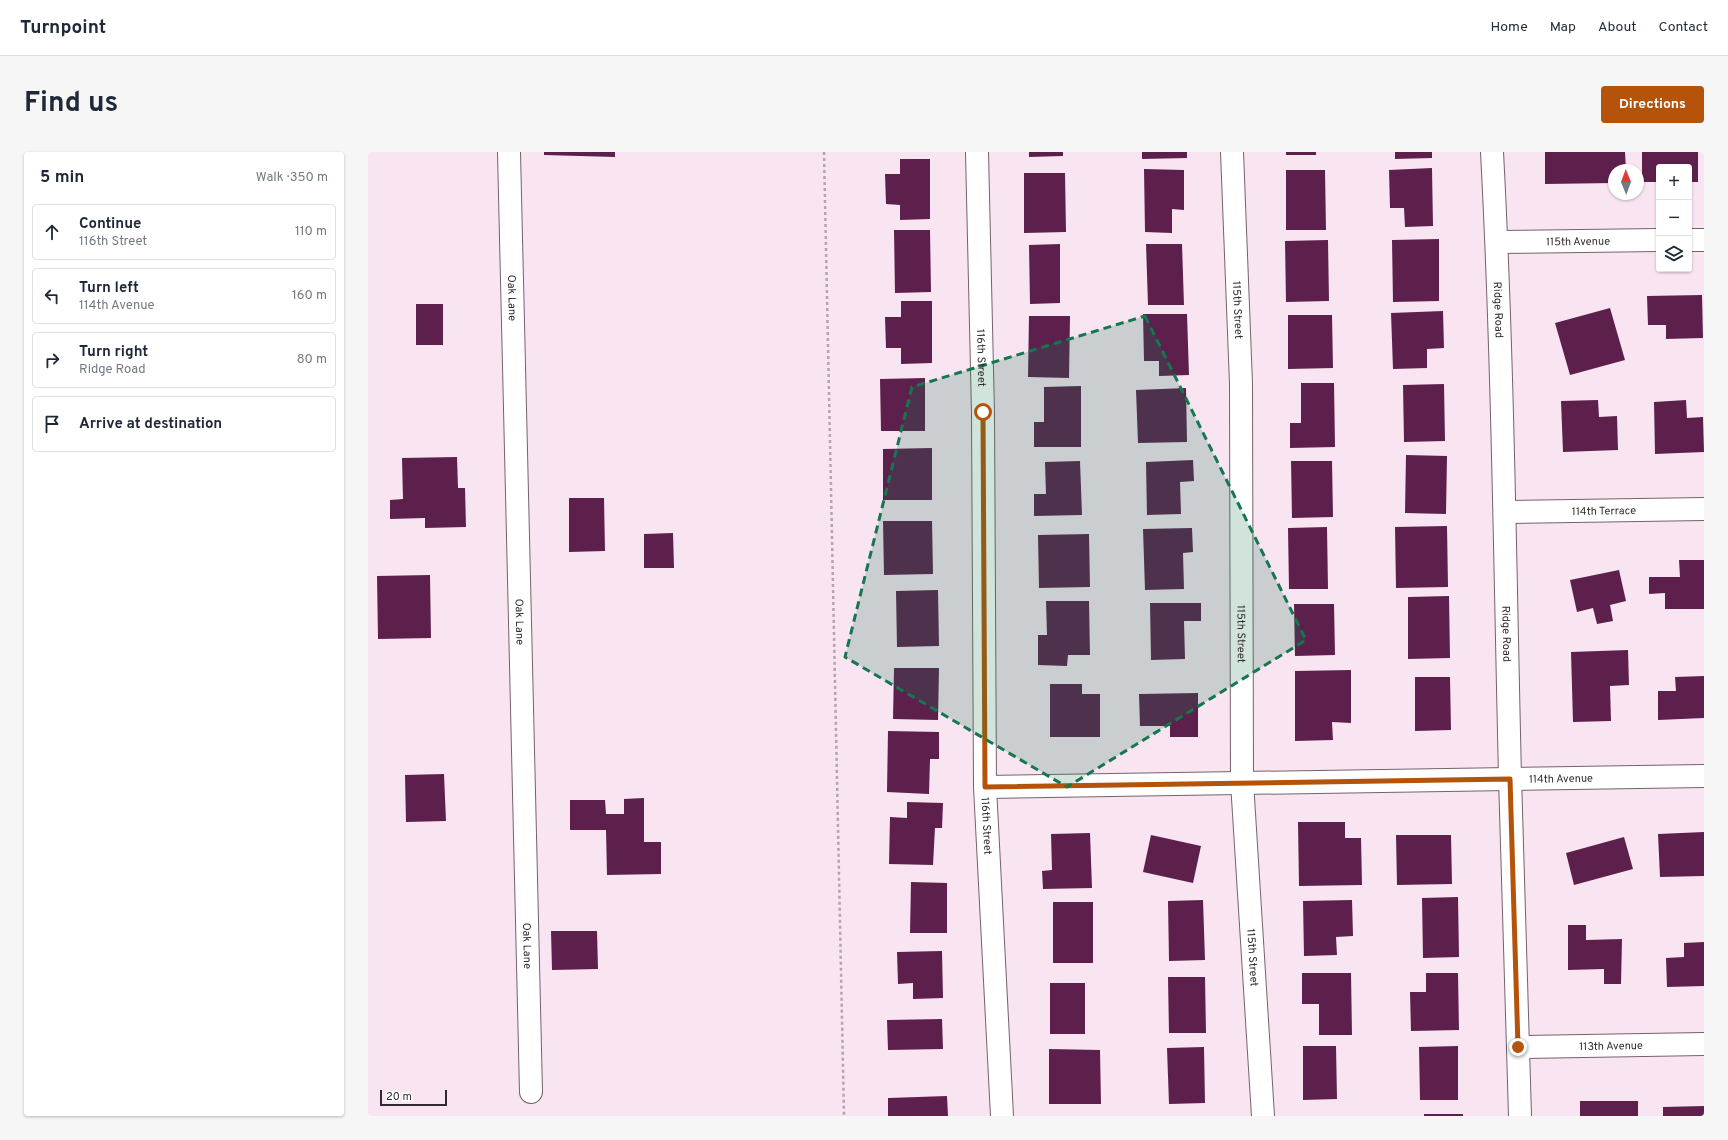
<!DOCTYPE html>
<html lang="en">
<head>
<meta charset="utf-8">
<style>
	body { margin:0; font-family:Overpass,sans-serif; background:#f6f6f7; color:#1f2937 }
	.controls { position:absolute; right:12px; top:12px; display:grid; overflow:hidden; border-radius:4px; box-shadow:0 1px 3px #0004 }
	.controls button { width:36px; height:36px; display:grid; place-items:center; padding:0; border:0; border-bottom:1px solid #e0e1e3; background:#fff; color:#1f2937; font:20px sans-serif }
	.compass { position:absolute; left:1240px; top:12px; width:36px; height:36px; border-radius:50%; background:#fff; box-shadow:0 1px 3px #0004; rotate:359deg }
	.scale { position:absolute; left:12px; bottom:10px; width:67px; box-sizing:border-box; padding-left:4px; border:2px solid #322a2f; border-top:0; font-size:11px; line-height:14px; white-space:nowrap; color:#322a2f; -webkit-text-stroke:3px #fff; paint-order:stroke }
	.stop { position:absolute; width:12px; height:12px; margin:-9px; border:3px solid #b45309; border-radius:50%; background:#fff }
	.stop.end { background:#b45309; border-color:#fff; box-shadow:0 1px 4px #0008 }
	.list { margin:0; padding:0; list-style:none }
	h2 { display:flex; justify-content:space-between; align-items:center; height:52px; margin:0; padding:0 16px; font-size:17px }
	h2 small { font-size:13px; font-weight:400; color:#747a83 }
	.list li { display:grid; grid-template-columns:26px 1fr auto; gap:12px; align-items:center; box-sizing:border-box; height:56px; margin:0 8px 8px; padding:0 8px; border:1px solid #e0e1e3; border-radius:4px }
	.list b { display:block; font-size:15px; white-space:nowrap }
	.list p { margin:0; font-size:13px; white-space:nowrap; color:#747a83 }
	.list em { font-size:13px; font-style:normal; color:#747a83 }
	.icon { flex:none; width:22px; height:22px; fill:none; stroke:currentColor; stroke-width:2; stroke-linecap:round; stroke-linejoin:round }
	.map { position:relative; flex:none; width:1336px; height:964px; overflow:hidden; border-radius:4px }
	header { display:flex; align-items:center; gap:24px; box-sizing:border-box; height:56px; padding:0 20px; background:#fff; border-bottom:1px solid #e0e1e3 }
	header strong { font-size:19px }
	nav { display:flex; gap:22px; margin-inline-start:auto; font-size:14px }
	.intro { display:flex; align-items:center; justify-content:space-between; box-sizing:border-box; height:96px; padding:0 24px }
	h1 { margin:0; font-size:28px }
	.button { padding:10px 18px; border-radius:4px; background:#b45309; color:#fff; font-size:14px; font-weight:700 }
	main { display:flex; gap:24px; padding:0 24px }
	aside { flex:1; background:#fff; border-radius:4px; box-shadow:0 1px 3px #0004 }
	.map>svg:first-child { display:block }
</style>
</head>
<body>
<header>
<strong>Turnpoint</strong>
<nav><a>Home</a><a>Map</a><a>About</a><a>Contact</a></nav>
</header>
<div class="intro"><h1>Find us</h1><a class="button">Directions</a></div>
<main>
<aside>
<h2>5 min<small>Walk · 350 m</small></h2>
<ul class="list">
<li><svg class="icon" aria-label="ahead" viewBox="0 0 24 24"><path d="M12 20V5M6 11l6-6 6 6"/></svg><div><b>Continue</b><p>116th Street</p></div><em>110 m</em></li>
<li><svg class="icon" aria-label="left" viewBox="0 0 24 24"><path d="M17 20v-9H6M10 6l-5 5 5 5"/></svg><div><b>Turn left</b><p>114th Avenue</p></div><em>160 m</em></li>
<li><svg class="icon" aria-label="right" viewBox="0 0 24 24"><path d="M7 20v-9h11M14 6l5 5-5 5"/></svg><div><b>Turn right</b><p>Ridge Road</p></div><em>80 m</em></li>
<li><svg class="icon" aria-label="arrive" viewBox="0 0 24 24"><path d="M6 21V4h12l-3 4 3 4H6"/></svg><div><b>Arrive at destination</b></div></li>
</ul>
</aside>
<div class="map">
<svg width="1336" height="964" viewBox="0 0 1336 964">
	<rect width="100%" height="100%" fill="#f9e4f1"/>
	<path fill="#5d204c" d="M176,0h71v5l-71,-2z
		M661,0h34v4l-34,1z
		M774,0h45v6l-45,1z
		M918,0h30v3h-30z
		M1027,0h37v6l-37,1z
		M1177,0h80l1,18h-12v13l-69,1z
		M1274,0h56v30h-9v-15h-30v15h-17z
		M532,7h30v60l-30,1v-15l-14,-1 -1,-30h15z
		M1064,16l1,58 -28,1 -1,-19h-14l-1,-38z
		M776,17l40,1v40l-12,-1v24l-27,-1z
		M918,18h39l1,60h-40z
		M656,21h41l1,59 -42,1z
		M526,78h36l1,62 -36,1z
		M1071,87v62l-46,1 -1,-62z
		M960,88l1,61 -43,1 -1,-61z
		M692,92v59l-30,1 -1,-59z
		M778,92h36l2,61h-36z
		M1334,143l1,43 -37,1v-14h-18l-1,-29z
		M533,149h31v62l-31,1v-16h-15l-1,-31h16z
		M48,152h27v41h-27z
		M1242,156l15,52 -55,15 -15,-52z
		M1075,159l1,37 -17,1v19l-34,1 -2,-56z
		M775,162h44l2,61 -30,1v-15h-15z
		M920,163h44l1,53 -45,1z
		M661,164h41l-1,62 -41,-1z
		M557,226v53h-44l-1,-52z
		M933,231h33l1,64 -45,1v-25h11z
		M1076,232l1,57 -41,1 -1,-57z
		M713,234v61h-47v-25h10v-35z
		M818,236l1,54 -49,1 -2,-53z
		M1230,248l1,17 18,-1 1,34 -55,2 -2,-51z
		M1318,248l1,18 16,-1 1,35 -49,2 -1,-52z
		M564,296v52h-49v-51z
		M1038,303l41,1 -1,58 -41,-1z
		M89,305l1,31h7l1,39 -41,1v-10l-35,1v-19l13,-1 -1,-41z
		M825,308l1,21 -14,1 1,32 -34,1 -1,-53z
		M712,309l2,54 -48,1v-22h12l-1,-32z
		M923,309h41l1,56 -41,1z
		M201,346h35l1,53 -36,1z
		M515,369h49l1,53 -49,1z
		M1079,374l1,61 -52,1 -1,-61z
		M959,375l1,62h-39l-1,-61z
		M824,376l1,24 -10,1 1,36 -39,1 -2,-61z
		M305,381l1,35h-30v-34z
		M721,382l1,53 -51,1 -1,-53z
		M1311,408h25v49h-39v-16l-16,1v-17h31z
		M1251,418l7,31 -16,4 3,16 -16,3 -4,-16 -16,4 -7,-32z
		M62,423l1,63 -53,1 -1,-63z
		M570,438l1,56 -42,1 -1,-56z
		M1081,444l1,62 -42,1v-62z
		M678,449h43l1,54h-22l-1,11 -29,-1v-30h9z
		M782,451h51v18h-17l1,38 -34,1z
		M926,452h40l1,51 -40,1z
		M1260,498l1,35 -19,1 1,35 -38,1 -2,-70z
		M526,516h45l-1,52 -45,-1z
		M983,518v53l-19,-1 1,18 -38,1v-70z
		M1336,524v42l-46,2v-29h18l-1,-14z
		M1047,525h35l1,53 -36,1z
		M682,532h32v10h18v43h-50z
		M830,541v44h-28v-11h-30l-1,-32z
		M520,579l51,1v27h-9l-1,35 -42,-2z
		M76,622l2,47 -40,1 -1,-47z
		M276,646v44h17v32l-54,1 -1,-45h-36v-30h35l1,14h18v-15z
		M539,650l36,1 -1,25h-7l-2,37 -44,-1 1,-47 17,1z
		M930,670h47v16h16l1,47 -63,1z
		M1336,680v44l-44,1 -2,-43z
		M722,681l2,55 -49,1 -1,-18 10,-1 -1,-36z
		M783,683l50,11 -8,37 -50,-11z
		M1028,683h55l1,49 -55,1z
		M1256,685l9,32 -59,16 -8,-32z
		M543,730l36,1v50h-37z
		M1090,745l1,60 -36,1 -1,-60z
		M835,748l2,60 -36,1 -1,-60z
		M984,748l1,36 -17,1 1,18 -33,1 -1,-55z
		M685,750h40v61h-40z
		M1200,773h18v15l36,-1 -1,45h-17v-15l-36,1z
		M183,779h46l1,38 -46,1z
		M1336,790v44l-37,1 -1,-29 18,-1v-14z
		M574,799l1,47 -30,1v-16l-15,1 -1,-32z
		M934,821h49l1,62h-33v-31h-17z
		M1058,821h32l1,57 -48,1 -1,-39h16z
		M800,825h37l1,56h-37z
		M682,831h35v51h-35z
		M574,867l1,30 -55,1 -1,-30z
		M935,894h33l1,53 -34,1z
		M1090,894v54h-38l-1,-53z
		M836,895l1,56 -36,1 -2,-56z
		M681,897l51,1 1,54h-52z
		M579,944l1,20h-60v-18z
		M1212,949h58v15h-58z
		M1336,954v10h-41v-9z
		M1056,962h39v2h-39z"/>
	<g fill="none" stroke-linecap="round" stroke-linejoin="round">
		<g stroke="#74626d" stroke-width="24">
			<g id="minor">
				<path id="s1" d="M141,0l22,940"/>
				<path id="s2" d="M609,0l6,261 2,374 17,329"/>
				<path id="s3" d="M864,0l9,232 1,398 21,334"/>
				<path id="s4" d="M1124,0c11,208 13,417 18,625 3,113 7,226 10,339"/>
				<path d="M1321,88h15"/>
				<path id="s5" d="M1129,90l162,-2"/>
				<path id="s6" d="M1137,360l199,-3"/>
				<path id="s7" d="M617,635l719,-11"/>
				<path id="s8" d="M1150,895l186,-3"/>
			</g>
		</g>
		<path stroke="#b4a4ae" stroke-width="2.5" stroke-dasharray="3 3" stroke-linecap="butt" d="M456,0l20,964"/>
		<use href="#minor" stroke="#fff" stroke-width="22"/>
	</g>
	<g fill="none" stroke-linecap="round" stroke-linejoin="round">
		<path stroke="#b45309" stroke-width="5" d="M615,260l2,375 525,-8 8,268"/>
	</g>
	<path fill="#14774f" fill-opacity="0.2" stroke="#14774f" stroke-width="3" stroke-dasharray="8 5" stroke-linejoin="round" d="M777,164l161,324 -239,147 -222,-130 67,-270z"/>
	<g text-anchor="middle" stroke-width="4" stroke-linejoin="round" paint-order="stroke">
		<g font-size="11" fill="#322a2f" stroke="#fff">
			<text dy="4" stroke="none"><textPath href="#s5" startOffset="81">115th Avenue</textPath></text>
			<text dy="4" stroke="none"><textPath href="#s1" startOffset="146">Oak Lane</textPath></text>
			<text dy="4" stroke="none"><textPath href="#s3" startOffset="158">115th Street</textPath></text>
			<text dy="4" stroke="none"><textPath href="#s4" startOffset="158">Ridge Road</textPath></text>
			<text dy="4" stroke="none"><textPath href="#s2" startOffset="206">116th Street</textPath></text>
			<text dy="4" stroke="none"><textPath href="#s6" startOffset="99">114th Terrace</textPath></text>
			<text dy="4" stroke="none"><textPath href="#s1" startOffset="470">Oak Lane</textPath></text>
			<text dy="4" stroke="none"><textPath href="#s3" startOffset="482">115th Street</textPath></text>
			<text dy="4" stroke="none"><textPath href="#s4" startOffset="482">Ridge Road</textPath></text>
			<text dy="4" stroke="none"><textPath href="#s7" startOffset="576">114th Avenue</textPath></text>
			<text dy="4" stroke="none"><textPath href="#s2" startOffset="674">116th Street</textPath></text>
			<text dy="4" stroke="none"><textPath href="#s1" startOffset="794">Oak Lane</textPath></text>
			<text dy="4" stroke="none"><textPath href="#s3" startOffset="806">115th Street</textPath></text>
			<text dy="4" stroke="none"><textPath href="#s8" startOffset="93">113th Avenue</textPath></text>
		</g>
	</g>
</svg>
<div class="controls">
<button>+</button>
<button>−</button>
<button><svg class="icon" aria-label="layers" viewBox="0 0 24 24"><path d="M12 4l9 5-9 5-9-5zM3 14l9 5 9-5"/></svg></button>
</div>
<svg class="compass" viewBox="-18 -18 36 36"><path d="M0-13l5 13h-10z" fill="#e53935"/><path d="M0 13l5-13h-10z" fill="#747a83"/></svg>
<div class="scale">20 m</div>
<div class="stop" style="left:615px;top:260px"></div>
<div class="stop end" style="left:1150px;top:895px"></div>
</div>
</main>
</body>
</html>
